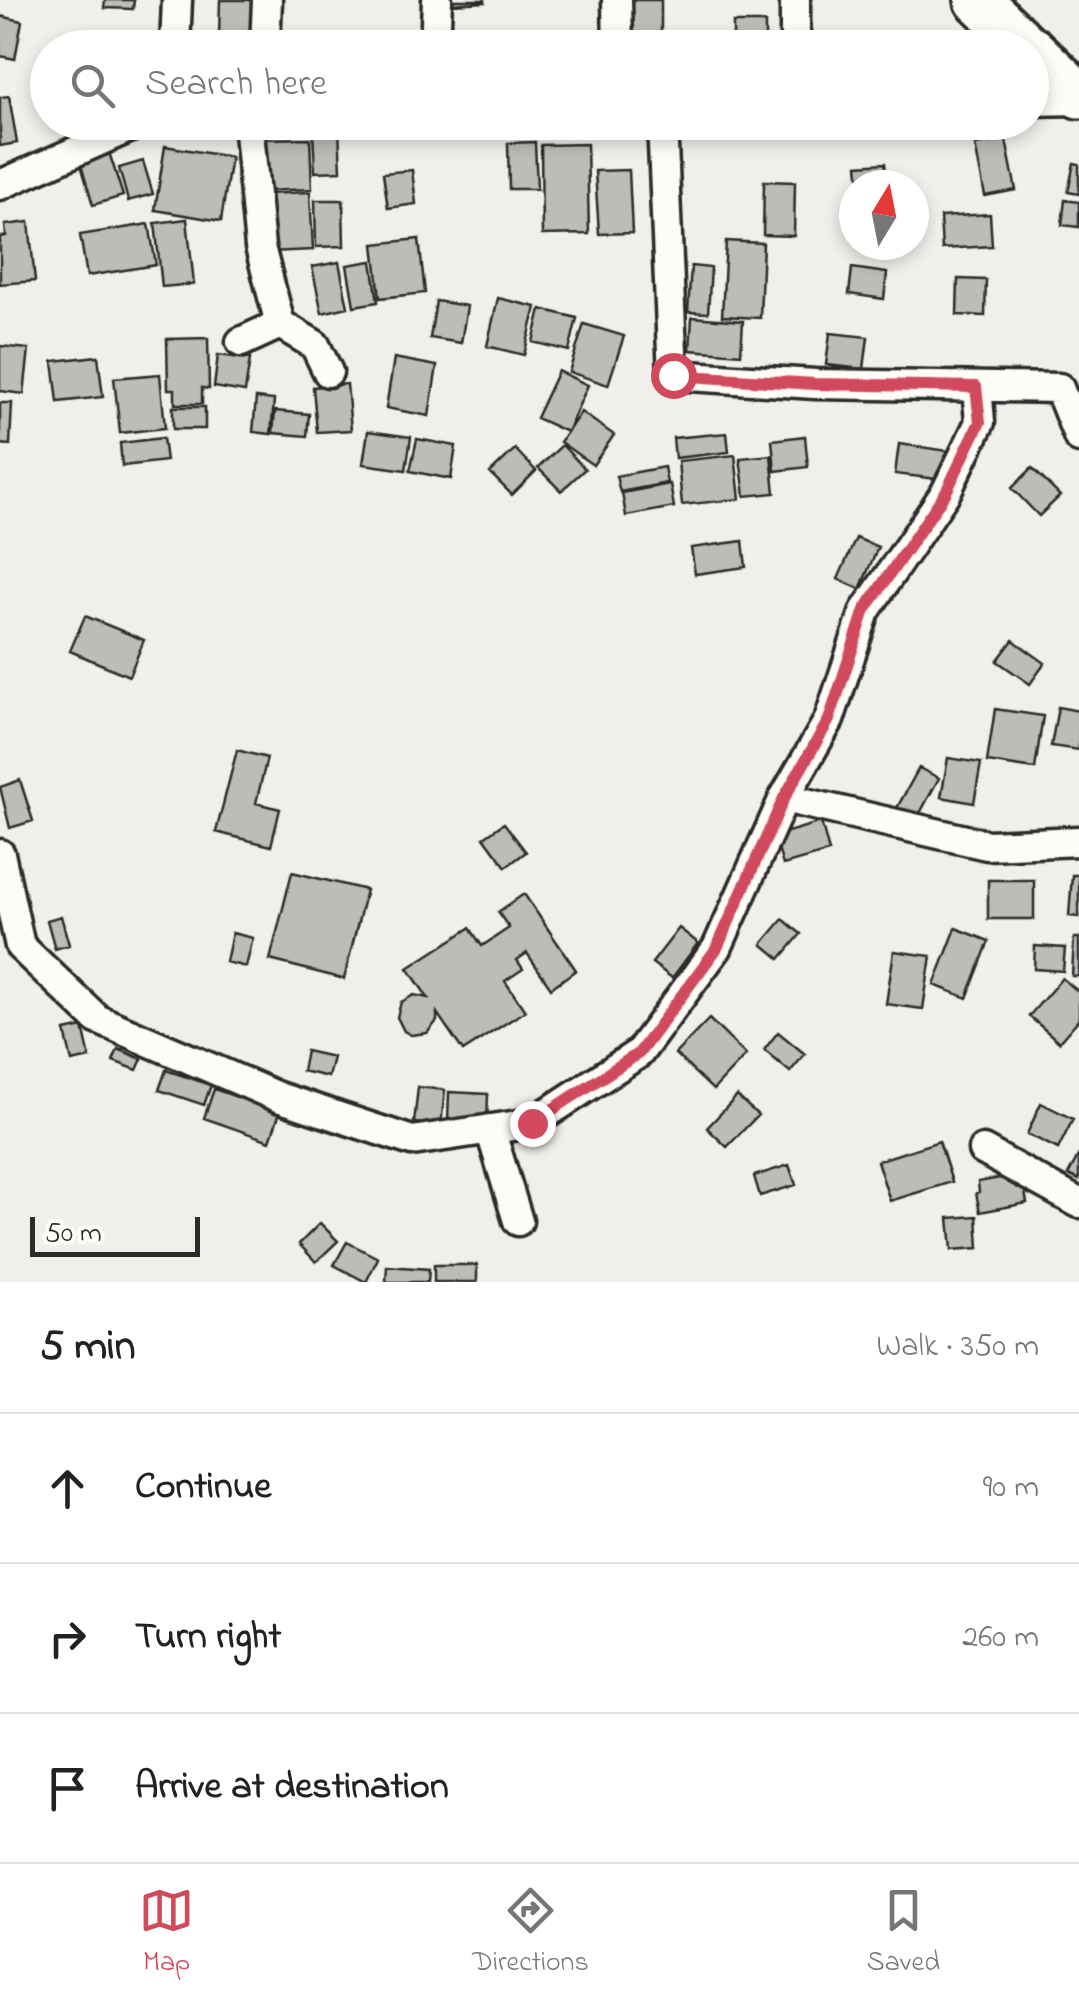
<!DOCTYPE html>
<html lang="en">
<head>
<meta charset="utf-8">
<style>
	body { margin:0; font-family:"Indie Flower",sans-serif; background:#f6f6f6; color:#222 }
	.compass { position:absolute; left:839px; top:170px; width:90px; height:90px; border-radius:50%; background:#fff; box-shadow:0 5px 15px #0003; rotate:10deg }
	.scale { position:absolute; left:30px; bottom:25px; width:170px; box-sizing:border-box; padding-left:10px; border:5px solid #2b2b2b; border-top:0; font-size:28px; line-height:35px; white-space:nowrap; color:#2b2b2b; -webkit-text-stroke:8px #fdfcf7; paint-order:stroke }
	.stop { position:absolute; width:30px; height:30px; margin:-22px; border:8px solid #d1495b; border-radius:50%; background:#fff }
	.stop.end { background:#d1495b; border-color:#fff; box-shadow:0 2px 10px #0008 }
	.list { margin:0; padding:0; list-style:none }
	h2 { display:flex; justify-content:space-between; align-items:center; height:130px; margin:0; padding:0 40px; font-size:42px }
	h2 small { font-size:32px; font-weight:400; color:#767676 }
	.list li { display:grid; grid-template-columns:65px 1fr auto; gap:30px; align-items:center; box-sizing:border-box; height:150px; padding:0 40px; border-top:2px solid #e0e0e0 }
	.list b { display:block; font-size:38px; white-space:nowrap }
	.list em { font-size:32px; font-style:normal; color:#767676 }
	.icon { flex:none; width:55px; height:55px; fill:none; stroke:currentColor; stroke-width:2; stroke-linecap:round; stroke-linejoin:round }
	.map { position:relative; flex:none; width:1079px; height:1282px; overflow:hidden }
	.search { position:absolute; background:#fff; box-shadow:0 5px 15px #0003; left:30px; right:30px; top:30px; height:110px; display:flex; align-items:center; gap:25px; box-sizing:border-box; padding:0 35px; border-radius:55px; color:#767676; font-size:38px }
	.sheet { height:580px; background:#fff }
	nav { display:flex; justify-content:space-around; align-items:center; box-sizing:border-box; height:140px; border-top:2px solid #e0e0e0; background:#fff; font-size:28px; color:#767676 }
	nav a { display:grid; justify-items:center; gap:5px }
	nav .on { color:#d1495b }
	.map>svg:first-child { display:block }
</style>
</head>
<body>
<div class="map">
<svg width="1079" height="1282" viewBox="0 0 1079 1282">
	<rect width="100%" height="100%" fill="#f0efeb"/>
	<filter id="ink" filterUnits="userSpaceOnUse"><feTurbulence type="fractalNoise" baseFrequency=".01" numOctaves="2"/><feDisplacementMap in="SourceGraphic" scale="20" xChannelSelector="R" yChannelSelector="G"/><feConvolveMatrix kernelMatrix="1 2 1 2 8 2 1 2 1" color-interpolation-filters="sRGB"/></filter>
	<g filter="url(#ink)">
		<path fill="#bdbcb8" stroke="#2b2b2b" stroke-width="2.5" d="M105,0h29l-1,9 -29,-1z
			M220,0h34l-2,38 -33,-1z
			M453,0h32v2l-32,2z
			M631,0h30v48h-30z
			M0,16l22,5 -7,38 -15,-3z
			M733,23h32v25h-32z
			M200,42l22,1v5h-22z
			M9,96l8,47 -17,3v-49z
			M339,129l2,42 -26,1 -2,-42z
			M310,138l2,51 -51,2 -1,-52z
			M1006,140l10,50 -31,6 -10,-51z
			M535,142l2,47h-28l-1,-46z
			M587,144l2,90 -47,1 -1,-90z
			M165,146l66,11 -10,64 -66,-11z
			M108,149l15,47 -30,9 -14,-47z
			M143,161l10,33 -25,7 -9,-33z
			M885,163l2,22h-27l-2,-20z
			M1074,163l5,1v30l-11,-2z
			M412,170l4,34 -28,4 -5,-35z
			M629,170l3,63 -33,1 -4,-63z
			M764,181l31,1 -1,54 -31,-1z
			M310,192l3,58 -45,2 -2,-58z
			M315,200h28l1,46 -28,1z
			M1065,200l14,2v25l-17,-2z
			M990,214l2,32 -50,3 -2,-32z
			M187,219l7,65 -32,3 -7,-64z
			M29,222l6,59 -35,3v-47l6,-1 -1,-11z
			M149,224l7,41 -69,11 -7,-41z
			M419,239l6,54 -45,5 -6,-54z
			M726,241l37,2 -3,75 -38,-2z
			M372,261l6,41 -24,4 -7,-41z
			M339,262l9,45 -26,6 -10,-46z
			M691,266l20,2 -3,45 -20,-1z
			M852,268l35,5 -3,26 -35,-5z
			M958,279l28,1 -1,36 -28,-1z
			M498,298l38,9 -12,48 -37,-9z
			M436,301l31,5 -6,37 -31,-5z
			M541,309l36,9 -8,33 -36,-9z
			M692,317l51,4 -2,33 -51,-4z
			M584,324l40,12 -16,49 -39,-13z
			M830,333l38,4 -4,32 -38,-4z
			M208,338l1,51 -7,-1v16h-27v-15h-7l-1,-50z
			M0,346l29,3 -5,45 -24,-3z
			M218,355l32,4 -5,33 -31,-5z
			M98,356l5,41 -45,5 -5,-41z
			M394,358l43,8 -8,50 -43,-8z
			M558,371l30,14 -21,47 -31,-14z
			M160,374l5,54 -45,5 -6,-55z
			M347,384l4,46 -34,2 -4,-45z
			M256,398l18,2 -3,34 -18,-2z
			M0,403h12l-2,42 -10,-1z
			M173,407h32v22h-32z
			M275,411l34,3 -2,22 -34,-3z
			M581,412l33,23 -21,30 -33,-23z
			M368,431l43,6 -5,33 -43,-6z
			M727,433l2,19 -54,6 -2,-20z
			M805,436l3,31 -33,4 -3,-31z
			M163,438l3,23 -44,5 -2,-23z
			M417,439l39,7 -5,33 -41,-8z
			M899,444l50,7 -3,29 -51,-6z
			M562,445l23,24 -24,22 -23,-23z
			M515,449l21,22 -24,24 -22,-22z
			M735,455l5,44 -58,6 -4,-44z
			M771,455l4,38 -30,3 -5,-38z
			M664,467l3,16 -47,9 -4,-16z
			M1032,468l28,28 -21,20 -27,-28z
			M670,484l4,23 -48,9 -4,-23z
			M856,538l22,9 -18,42 -22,-10z
			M743,541l3,26 -51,7 -4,-26z
			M85,616l59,24 -15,36 -59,-25z
			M1013,640l32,23 -15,21 -33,-23z
			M1058,707l21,4v39l-28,-4z
			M995,709l48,7 -8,53 -48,-7z
			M237,750l30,8 -11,45 24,6 -9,37 -55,-14z
			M948,758l33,5 -7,40 -33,-6z
			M919,768l20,10 -26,48 -20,-11z
			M20,780l13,41 -23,7 -10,-41z
			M821,822l8,30 -46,13 -9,-29z
			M504,823l22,29 -20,15 -22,-30z
			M292,872l74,18 -22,89 -74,-19z
			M1072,875h7v42l-10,-1z
			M988,880h46v39h-46z
			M524,894l52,76 -25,18 -24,-35 -10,7 6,9 -18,12 20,30 -62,40 -26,-38v8l-10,12 -16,2 -7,-4 -7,-14 4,-15 13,-7 14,3 -20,-30 62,-40 12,18 27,-18 -11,-16z
			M61,916l8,29 -14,4 -8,-29z
			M783,919l18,15 -21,25 -18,-15z
			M679,928l19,15 -26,35 -20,-15z
			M956,928l33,13 -22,57 -33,-13z
			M232,933l21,5 -7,29 -20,-5z
			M1074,938h5v38h-7z
			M1035,946l30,2 -2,23 -29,-2z
			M894,951l37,5 -8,53 -37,-5z
			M1062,978l17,14v27l-20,23 -30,-26z
			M709,1019l37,36 -33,35 -38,-36z
			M83,1027l7,31 -18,4 -7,-31z
			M778,1032l27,22 -15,18 -26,-22z
			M118,1049l24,10 -5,11 -24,-9z
			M306,1051l27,6 -5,20 -26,-6z
			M166,1070l45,15 -7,20 -45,-15z
			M418,1087l27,3 -4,35 -27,-2z
			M214,1089l66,23 -10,29 -66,-23z
			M449,1092l39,2 -1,30 -39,-2z
			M737,1096l21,19 -31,32 -20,-19z
			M1041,1103l32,16 -15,30 -31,-15z
			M939,1141l13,41 -62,19 -13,-40z
			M1079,1154v26l-11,-5z
			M789,1165l7,20 -36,11 -6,-20z
			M1022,1174l5,29 -47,9 -4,-19 3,-1 -1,-10z
			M977,1216l2,32 -27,2 -3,-32z
			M320,1223l18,18 -22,21 -17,-18z
			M347,1242l31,16 -12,24 -32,-17z
			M434,1265h43v17h-43z
			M387,1266l42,3 -1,13h-42z"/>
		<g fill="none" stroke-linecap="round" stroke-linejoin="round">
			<g stroke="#2b2b2b" stroke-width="35">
				<path id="minor" d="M617,0l1,48
					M795,0v48
					M175,48l2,-48
					M265,48l2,-48
					M435,48l2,-48
					M1032,101l47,-1
					M248,122l12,125 20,77
					M662,122l11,253 142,9 244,4 20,50
					M0,185l142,-63
					M241,342l39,-18 35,21 13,27
					M784,798l45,-78 36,-109 81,-119 34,-70 -3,-35
					M0,854l20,92 77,73 181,78 134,44 120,-18 107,-70 78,-105 67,-150 203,47 92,-4
					M490,1129l28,92
					M983,1150l96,53"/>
			</g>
			<g stroke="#2b2b2b" stroke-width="52">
				<path id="trunk" d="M978,0l50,48
					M1032,50l47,45"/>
			</g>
			<use href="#minor" stroke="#fdfcf7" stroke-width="28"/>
			<use href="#trunk" stroke="#fdfcf7" stroke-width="45"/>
		</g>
	</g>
	<g fill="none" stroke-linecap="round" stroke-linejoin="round" filter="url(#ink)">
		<path stroke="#d1495b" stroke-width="12" d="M532,1123l107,-70 78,-105 67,-150 45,-78 36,-110 81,-118 34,-70 -4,-35 -161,-3 -142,-9"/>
	</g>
</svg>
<svg class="compass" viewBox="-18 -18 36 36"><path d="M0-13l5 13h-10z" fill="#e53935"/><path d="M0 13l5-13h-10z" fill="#767676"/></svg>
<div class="scale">50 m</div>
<div class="stop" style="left:673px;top:375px"></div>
<div class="stop end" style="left:532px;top:1123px"></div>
<div class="search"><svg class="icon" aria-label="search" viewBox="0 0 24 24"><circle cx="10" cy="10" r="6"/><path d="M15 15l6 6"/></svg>Search here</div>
</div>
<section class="sheet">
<h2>5 min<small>Walk · 350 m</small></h2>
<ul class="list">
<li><svg class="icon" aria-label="ahead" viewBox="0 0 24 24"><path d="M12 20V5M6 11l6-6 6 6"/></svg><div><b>Continue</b></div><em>90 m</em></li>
<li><svg class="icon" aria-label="right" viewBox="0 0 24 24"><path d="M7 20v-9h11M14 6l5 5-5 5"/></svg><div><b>Turn right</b></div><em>260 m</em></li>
<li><svg class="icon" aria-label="arrive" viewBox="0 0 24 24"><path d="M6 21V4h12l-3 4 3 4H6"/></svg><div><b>Arrive at destination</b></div></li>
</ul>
</section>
<nav>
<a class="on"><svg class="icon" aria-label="map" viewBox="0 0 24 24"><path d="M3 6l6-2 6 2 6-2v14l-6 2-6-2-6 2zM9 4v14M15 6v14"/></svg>Map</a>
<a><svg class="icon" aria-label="directions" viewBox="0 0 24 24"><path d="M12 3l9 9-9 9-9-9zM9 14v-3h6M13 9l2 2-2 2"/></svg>Directions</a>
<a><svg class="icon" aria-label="saved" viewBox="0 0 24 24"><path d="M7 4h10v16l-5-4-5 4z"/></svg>Saved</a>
</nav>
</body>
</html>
